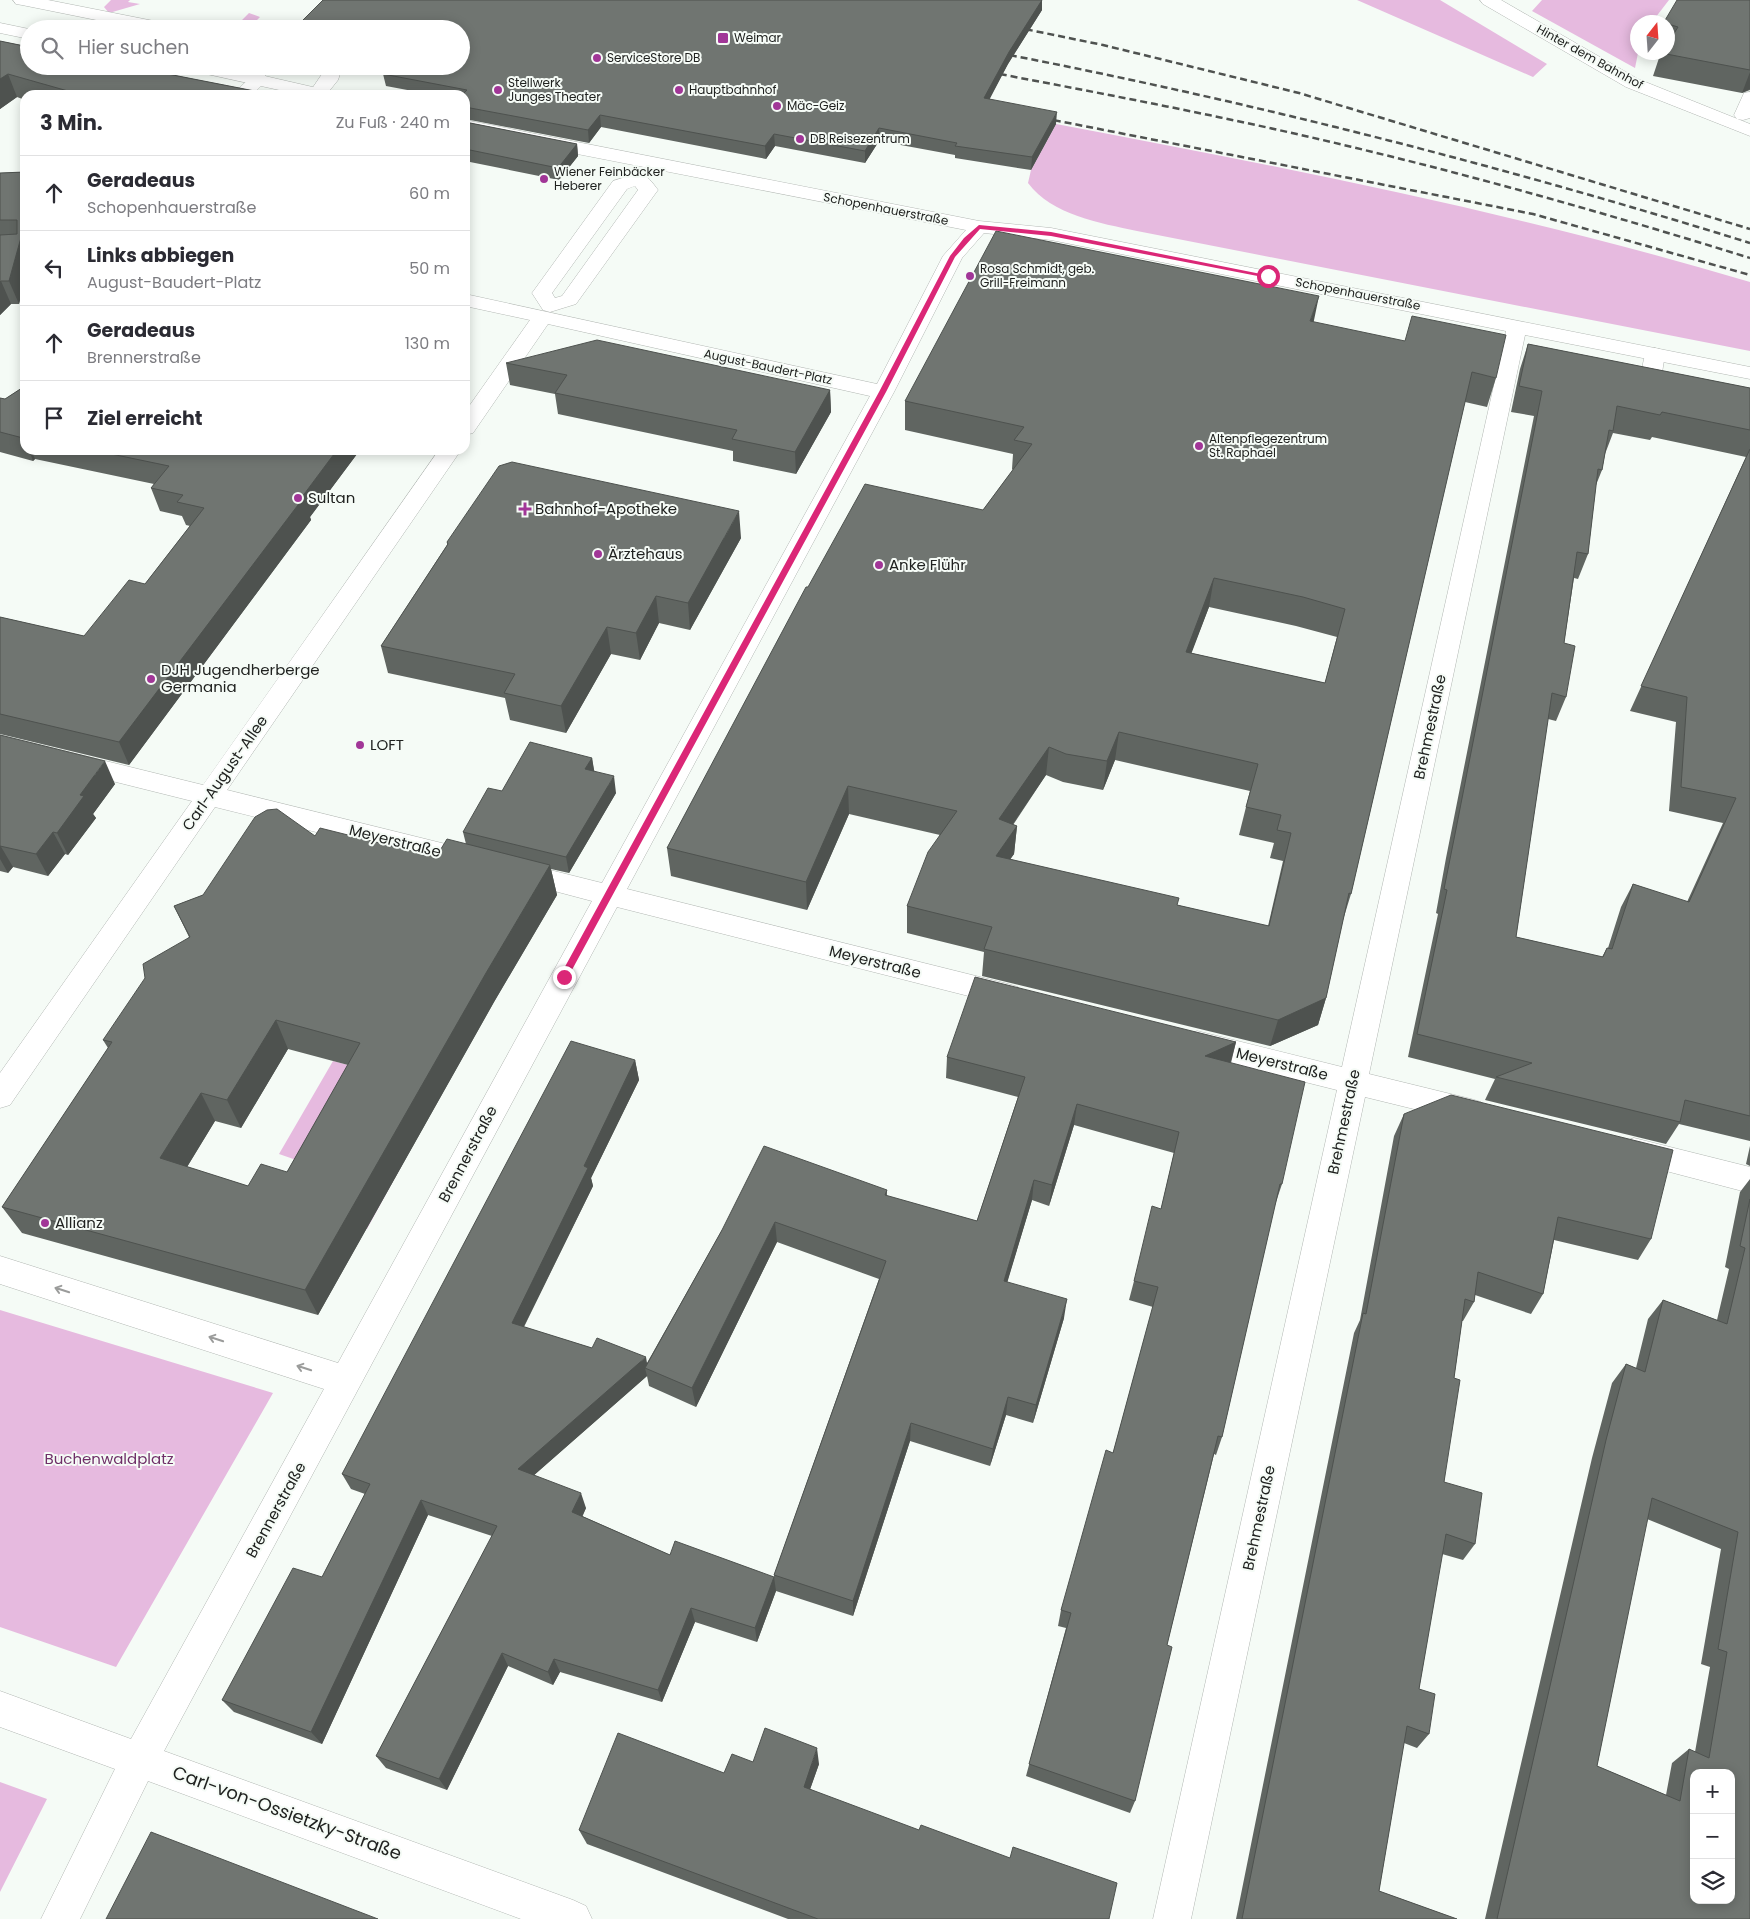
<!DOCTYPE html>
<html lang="de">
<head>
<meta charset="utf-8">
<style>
	body { margin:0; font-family:Poppins,sans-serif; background:#f7f7f7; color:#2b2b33 }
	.controls { position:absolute; right:15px; bottom:15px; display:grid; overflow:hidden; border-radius:10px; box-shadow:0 2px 12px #0003 }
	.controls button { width:45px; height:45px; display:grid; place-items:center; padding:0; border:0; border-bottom:1px solid #e1e1e2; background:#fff; color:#2b2b33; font:25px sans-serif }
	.compass { position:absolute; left:1630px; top:15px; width:45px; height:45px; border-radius:50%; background:#fff; box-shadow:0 2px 12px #0003; rotate:17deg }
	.stop { position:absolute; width:15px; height:15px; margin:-11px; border:4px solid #db2777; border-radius:50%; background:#fff }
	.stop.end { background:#db2777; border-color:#fff; box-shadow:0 1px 5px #0008 }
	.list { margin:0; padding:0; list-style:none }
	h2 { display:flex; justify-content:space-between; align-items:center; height:65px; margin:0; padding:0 20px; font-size:21px }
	h2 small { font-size:16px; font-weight:400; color:#7c7c81 }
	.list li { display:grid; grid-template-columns:32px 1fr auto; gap:15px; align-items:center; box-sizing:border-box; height:75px; padding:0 20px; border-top:1px solid #e1e1e2 }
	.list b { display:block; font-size:19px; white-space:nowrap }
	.list p { margin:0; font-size:16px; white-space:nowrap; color:#7c7c81 }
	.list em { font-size:16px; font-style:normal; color:#7c7c81 }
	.icon { flex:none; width:28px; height:28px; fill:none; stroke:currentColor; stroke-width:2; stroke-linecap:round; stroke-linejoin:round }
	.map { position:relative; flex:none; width:1750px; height:1919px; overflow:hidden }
	.search { position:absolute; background:#fff; box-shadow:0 2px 12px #0003; left:20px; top:20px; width:450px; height:55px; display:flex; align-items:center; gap:12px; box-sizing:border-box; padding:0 18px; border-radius:28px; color:#7c7c81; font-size:19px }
	.panel { position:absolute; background:#fff; box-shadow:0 2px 12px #0003; left:20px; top:90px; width:450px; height:365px; border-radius:15px }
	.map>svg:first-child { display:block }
</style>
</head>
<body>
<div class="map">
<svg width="1750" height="1919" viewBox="0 0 1750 1919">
	<rect width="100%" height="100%" fill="#f5fbf6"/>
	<path fill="#e6badf" d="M111,0h19l-2,2 12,2 -31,9 -5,-6z
		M1357,0h83l107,64 -14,13z
		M1542,0h127l-17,22h-14v31l-3,15 -103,-57z
		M249,13l11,4 -12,12h-29l20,-6z
		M1056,124c233,44 466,90 694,158v69l-613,-120c-37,-8 -85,-16 -109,-48l3,-13z
		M333,1061l49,13 20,91 -35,64 -59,-18 -6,-49 -23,-8z
		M0,1310l273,83 -157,274 -116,-40z
		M0,1782l47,17 -47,93z"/>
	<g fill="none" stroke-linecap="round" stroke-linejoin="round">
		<g stroke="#b2b7b3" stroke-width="1">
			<path id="lane" d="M13,0h35l121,24 6,1 2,4h-36l-119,-24 -6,-1z
				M318,66h18l4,8 -2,6 -12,15h-16l-1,-2 13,-19z
				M259,74l6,1 3,4 -16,16h-20l21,-20z
				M1750,92v26l-7,2 -6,-1 -3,-4 10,-22z
				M1655,348l7,2 3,4 -4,25 20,4 3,5 -3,5c-13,3 -26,-2 -38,-5l-4,-5 6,-29 3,-4z"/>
		</g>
		<g stroke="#b2b7b3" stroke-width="1">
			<path id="street" d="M1480,0h21l137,79 112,45v12l-124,-49 -143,-83z
				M0,23l29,6v10l-29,-6z
				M184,66h37l109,25 3,4h-31l-109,-24 -6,-1z
				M465,120l514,101 72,7 699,139v12l-225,-44 -156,739 102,25 10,3 5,9 -5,9 -10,3 -106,-26 -174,822h-38l184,-829 -140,-35 -10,-4 -4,-8 4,-8 10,-4 145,36 164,-736 -455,-91 -67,-7 -22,25 -68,134 -267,497 381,95 10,3 4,8 -4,8 -10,3 -391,-99 -453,844 409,149 13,6 6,13h-71l-373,-138 -68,138h-39l74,-150 -115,-42v-36l131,48 193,-350 -324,-105v-28l338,107 254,-462 -83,-22 -4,-7 4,-7 9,-3 84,21 268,-487 -322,-72 -75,109 -8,2v-23l65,-92 -65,-14v-12l412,90 66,-128 23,-26 -501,-98z
				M639,173c9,3 13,9 19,17l-3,4 -79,110 -26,8 -7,-2 -11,-17 3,-4 78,-108zM635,186l3,4 -76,106 -7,2 -3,-5 75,-104z
				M439,450h22l-234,340 247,61 9,3 4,7 -4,7 -9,3 -259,-64 -205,298 -10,3v-35l192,-272 -192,-48v-18l203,50z
				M1634,1138l116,29v26l-126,-33 -5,-9 5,-9z"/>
		</g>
		<use href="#lane" fill="#fff" fill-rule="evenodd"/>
		<use href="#street" fill="#fff" fill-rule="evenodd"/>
		<path stroke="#4f5250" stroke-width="2.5" stroke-dasharray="7 4" stroke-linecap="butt" d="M1015,27l88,18 196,48 451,136
			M999,53c254,49 504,113 751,190
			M989,72c121,23 243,46 363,75 134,32 266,70 398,111
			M1043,118l490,96 217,61"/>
	</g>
	<path fill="#606561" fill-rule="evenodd" d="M1042,0v10l-34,54 -19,35 67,25 -25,46 -76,-12v-3l-76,-14 -14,22 -90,-17 -9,13 -165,-32 -12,16 -124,-24v-24h-31l-48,-9 -3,-12 78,-45h-162l-1,-4z
		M1750,0v91v-1l-8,3 -89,-17 8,-24h7v-30z
		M0,41l275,54h-250v5l-8,-3 -17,12z
		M465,122l112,22 1,12 -19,24 -94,-19z
		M25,172v108l-6,24h-8l-11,11v-142z
		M1313,322l183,56 -9,29 -22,-5 -114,492 -8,26 -17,78 -8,27 -48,21 -288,-70 2,-24 -77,-19v-27l33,-71 -91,-21 -42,96 -136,-34 -4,-28 141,-261 175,-77 30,-40 -1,-1 1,-15 -108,-24v-29zM1209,607l87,19 41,11 -12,46 -134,-30zM1115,760l135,31 -11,44 35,8 -4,15 13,3 -15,65 -91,-21 -167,-46 4,-5 3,-28 -4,-1 33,-50 17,7 40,8z
		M1528,344l222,44v753l-71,-17 -13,20 -181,-44 10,-21 -87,-22 30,-143 -2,-1 10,-55 88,-442 -23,-4 9,-43zM1613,433l37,7 2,-3 94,20 -116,254 46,11 -7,89 54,12 -36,79 -54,-18 -12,23 -13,41h-1l-5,9 -86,-20 32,-218 8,2 10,-24 -2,-54 10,-65 4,1 10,-25 8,-69 6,-15 3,-16z
		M506,363l324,27 1,22 -35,62 -63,-13v-10l-175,-37 -3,-20 -45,-9z
		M25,386v64h335l-50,67 1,3 -182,245 -129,-31v-117l84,19 61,-52 45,-58 -4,-1 -4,-9 -22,-5 -9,-23 3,-4 -119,-25 -2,2 -33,-9v-54l5,1z
		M741,538l-51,92 -31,-7 -19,37 -29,-6 -45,79 -56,-13 -5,-22 -117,-25 -7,-27 66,-101v-3z
		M0,735l115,49 -22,30 3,4 -28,37 -3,-1 -17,22 -35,-9 -5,6 -8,-2z
		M592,758l2,14 22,21 -47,80 -18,-4 6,26 -63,107 -176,313 -296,-82 -20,-26 106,-159 -5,-8 86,-103 -15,-31 29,-11 112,-59 121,21 30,-13 -3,-12 39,-41zM288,1049l60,16 -61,107 -39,14 -61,-19 28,-46 26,7z
		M1236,1042l-5,21 51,121 -7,21 -53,232 -6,18 -2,-1 -47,191 -32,156 -5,12 -104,-37 40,-148 -8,-2 3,-16 52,-157 40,-146 -24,-7 5,-19 27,-72 13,-56 -100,-28 -25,81 -17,-6 -25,82 57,36 -31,105 -27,-8 -16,51 -80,-25 -57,175 -77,-25 -19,51 -62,-20 -33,80 -102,-30 -7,13 -45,-19 -61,124 -61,-22 -10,-12 116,-220 -64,-21 -106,229 -88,-32 -12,-12 100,-123 43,-83 -14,-5 -9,-15 293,-414 4,20 -48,98 2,8 -69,141 68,21 55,15 75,-133 165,-40v6l90,25 41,-124 -72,-19 1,-21zM777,1242l102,37 -105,296v2l-104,-22 -88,-39 4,-8 -52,-33 113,-99 2,10 47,21z
		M1404,1114l247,125 -13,21 -84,-20 -11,54 -12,20 -56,-19 -1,7 -11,19h-1l-8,57 -10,104 31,62 -12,16 -21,-6 -23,135 10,45 -12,14 -13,-5 -25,148 78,28h-221l118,-586 6,-13 34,-184z
		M1750,1146v20l-4,-2z
		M1750,1179v740h-265l107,-461 20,-75 14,-19 10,4 12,-49 15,-19 54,20 12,-51 -4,-2 15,-75zM1647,1519l74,30 -20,115 9,3 -15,85 -6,-3 -17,14 -6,32 -69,-29z
		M753,1762l66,2 -9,25 299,130h-321l-201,-75 -8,-14z"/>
	<path fill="#4e524f" d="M1042,0v10l-34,54 -24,46v-12l25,-46z
		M1750,72v17l-8,4z
		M8,74l9,23 -17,12v-30z
		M1057,112l-1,12 -25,46 1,-13z
		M600,115l1,12 -12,16 -1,-13z
		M879,128v13l-14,22v-12z
		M774,134l1,12 -9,13 -1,-13z
		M577,144l1,12 -19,24 -1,-12z
		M25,223v57l-6,24 -10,-23z
		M1,281l10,23 -11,11v-33z
		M1319,296l-6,29 -3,-4z
		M465,334l4,19 -4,5z
		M830,390l1,22 -35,62 -1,-22z
		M29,450h2l4,9 -2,2z
		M337,450h23l-50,67 1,3 -182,245 -10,-23z
		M739,511l2,27 -51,92 -2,-27z
		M1214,578l-5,29 -28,74 5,-29z
		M656,596l3,27 -19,37 -4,-27z
		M607,627l4,27 -45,79 -5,-27z
		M1119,732l-4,28 -12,30 4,-29z
		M1049,747l-3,28 -49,72 2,-28z
		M592,758l3,17 -10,-6z
		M105,761l10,23 -22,30 3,4 -28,37 -11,-22 23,-38z
		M614,776l2,17 -47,80 -3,-16z
		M848,786l1,28 -42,96 -1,-28z
		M1017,826l-3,28 -20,29 2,-27z
		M53,832l12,22 -17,22 -12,-22z
		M0,845l13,22 -5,6 -8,-14z
		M550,865l7,30 -63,107 -176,313 -13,-25 181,-317z
		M1326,998l-8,27 -48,21 8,-26z
		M276,1020l12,29 -47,79 -14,-28z
		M1236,1042l-6,22 -25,-8z
		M635,1060l4,20 -48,98 2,8 -76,154 -5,-17 72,-157z
		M201,1093l14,28 -39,64 -16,-27z
		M1077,1104l-3,21 -25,81 3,-21z
		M1034,1180l-2,20 -30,100 2,-19z
		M775,1222l2,20 -81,165 -4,-19z
		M1067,1299l-3,19 -31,105 3,-18z
		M646,1357l2,12 -3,-1 2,8 -123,108 -6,-15z
		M1008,1397l-2,18 -16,51 3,-17z
		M911,1423l-1,18 -57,175v-15z
		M581,1493l5,15 -8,19 -6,-15z
		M421,1500l7,15 -106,229 -11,-12z
		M774,1577l2,14 -19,51 -2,-14z
		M691,1608l4,14 -33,80 -4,-12z
		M502,1653l6,13 -61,124 -8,-11z
		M554,1659l6,13 -7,13 -5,-13z
		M817,1748l2,16 -13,37 -2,-14z"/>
	<path fill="#707571" stroke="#4e524f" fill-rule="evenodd" d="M323,0h719l-33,52 -25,46 73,14 -25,45 -77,-11 2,-3 -78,-15 -14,23 -91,-17 -9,12 -165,-31 -12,15 -123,-23v-12h-3l5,-5 -84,-16 8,-8h70v-37h-144l-19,-4z
		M1677,0h73v70l-89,-17v-1h7v-9l10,-16 -10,-3v-2h-4z
		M0,41l29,6v19h98l148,29h-193l-74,-21 -8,5z
		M465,122l112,22 -19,24 -93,-19z
		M25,172v51l-16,58h-8l-1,1v-47l17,-1v-14h-17v-47z
		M996,231l323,65 -9,25 95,20 7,-25 94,19 -10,43 -24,-6 -121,522 -2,-1 -23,105 -48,22 -294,-71 8,-22 -85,-21 21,-54 29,-41 -109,-25 -42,96 -139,-34 139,-261h2l57,-103 118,26 49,-66 -18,-4 10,-13 -119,-26zM1214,578l89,19 42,12 -20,74 -139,-31zM1119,732l139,32 -12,43 35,8 -4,15 14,3 -22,93 -92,-21 2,-7 -183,-42 21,-30 -18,-7 50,-72 17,7 41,7z
		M597,340l233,50 -35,62 -63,-13 5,-9 -182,-37 12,-18 -61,-12z
		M1528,344l222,44v42l-88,-18 -2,3 -43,-9 -4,25 -4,-1 -7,40 -4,-1 -10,85 -11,-2 -13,91 11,3 -9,51 -14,-4 -36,244 87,20 4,-9 5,1 21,-65 56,18 47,-104 -55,-11 6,-90 -46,-11 109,-237v667l-65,-16 -5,22 -184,-45 36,-14 -115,-29 30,-144 -3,-1 11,-55 87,-443 -23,-5z
		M25,386v50l-2,2 -23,-6v-34l5,1z
		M92,450h245l-35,47h2l-185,245 -119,-28v-97l84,19 45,-56 16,4 59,-76 -27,-6 6,-7 -32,-7 18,-22z
		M512,462l227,49 -51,92 -32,-7 -20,37 -29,-6 -46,79 -57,-13 11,-19 -134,-28 67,-102 -1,-2 52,-76z
		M0,735l105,26 -25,34 4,1 -27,37 -4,-1 -17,22 -36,-8z
		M530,742l62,16 -7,11 29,7 -48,81 -103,-25 25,-44 14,3z
		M277,809l38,27 5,-8 116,29 11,-18 103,26 -64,108 -181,317 -303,-83 110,-165 -9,-2 42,-62 -2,-14 47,-27 -16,-31 29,-11 52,-78 12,-7zM276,1020l84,23 -73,129 -26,-8 -13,22 -88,-28 41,-65 26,7z
		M975,977l261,65 -31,14 100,26 -23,102h-2l-58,253 -4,-1 -51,209 5,2 -37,154 -106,-37 42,-151 -10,-3 45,-160 7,3 45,-166 -24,-6 18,-75 9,3 18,-77 -102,-28 -25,81 -18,-5 -30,101 63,18 -31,106 -28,-8 -15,52 -82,-26 -58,178 -79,-26 112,-314 -111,-39 -83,166 -47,-20 77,-138 42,-84 123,44 -2,5 92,26 48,-144 -78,-20z
		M571,1041l64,19 -51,106 4,2 -76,155 80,25 5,-10 49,19 -128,112 63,24 -9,19 98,43 5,-14 99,36 -19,51 -64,-20 -33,82 -104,-31 -6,13 -46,-19 -63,126 -63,-23 121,-230 -76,-26 -110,232 -89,-32 71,-132 29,9 48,-93 -28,-10z
		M1451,1095l222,55 -22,89 -93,-22 -15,77 -65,-22 -4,30 -9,-3 -11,79 6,2 -16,102 38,11 -7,51 -29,-10 -27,155 16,5 -6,40 -22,-8 -28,165 78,28h-215l121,-606 3,1 38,-200z
		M1750,1199v720h-253l109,-479 20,-76 19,8 18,-72 64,24 18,-76 -5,-2zM1652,1498l86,34 -20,117 9,3 -18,106 -20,-9 -9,52 -83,-35zM1694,1773h37v127h-37z
		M765,1728l52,20 -13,39 115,43 2,-5 89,33 3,-11 104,36 -8,36h-291l-239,-89 39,-97 106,40 8,-19 21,8z
		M151,1832l227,87h-272z"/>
	<defs><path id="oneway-shaft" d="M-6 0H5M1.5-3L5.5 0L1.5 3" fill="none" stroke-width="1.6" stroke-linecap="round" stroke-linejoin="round" transform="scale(1.25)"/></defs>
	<g stroke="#9b9c9b">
		<use href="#oneway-shaft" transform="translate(62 1290) rotate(-162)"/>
		<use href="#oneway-shaft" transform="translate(216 1339) rotate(-162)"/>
		<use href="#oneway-shaft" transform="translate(304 1368) rotate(-162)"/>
	</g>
	<path fill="#db2777" d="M979,225l72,7 220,44 -3,2 -217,-42 -71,-7 -25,28 -69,135 -319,587h-6v-5l318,-582 71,-136 14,-18z"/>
	<g fill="#a13697" stroke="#f5fbf6" stroke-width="2">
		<rect x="717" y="32" width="12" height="12" rx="2.5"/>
		<circle cx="597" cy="58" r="5"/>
		<circle cx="498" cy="90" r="5"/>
		<circle cx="679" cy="90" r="5"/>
		<circle cx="777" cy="106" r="5"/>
		<circle cx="800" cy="139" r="5"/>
		<circle cx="544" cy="179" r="5"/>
		<circle cx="970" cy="276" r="5"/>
		<circle cx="1199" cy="446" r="5"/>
		<circle cx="298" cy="498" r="5"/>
		<path d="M522.5 501.5h5v5h5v5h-5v5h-5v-5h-5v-5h5z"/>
		<circle cx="598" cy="554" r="5"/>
		<circle cx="879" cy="565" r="5"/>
		<circle cx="151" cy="679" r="5"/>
		<circle cx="360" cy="745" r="5"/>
		<circle cx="45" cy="1223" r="5"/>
	</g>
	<g text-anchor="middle" stroke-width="4" stroke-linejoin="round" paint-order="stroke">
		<g font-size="12" fill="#202220" stroke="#f5fbf6" text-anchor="start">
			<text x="734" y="42">Weimar</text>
			<text x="607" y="62">ServiceStore DB</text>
			<text x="508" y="87">Stellwerk<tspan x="508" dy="14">Junges Theater</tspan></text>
			<text x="689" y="94">Hauptbahnhof</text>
			<text x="787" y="110">Mäc-Geiz</text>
			<text x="810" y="143">DB Reisezentrum</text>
			<text x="554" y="176">Wiener Feinbäcker<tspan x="554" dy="14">Heberer</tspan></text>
			<text x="980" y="273">Rosa Schmidt, geb.<tspan x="980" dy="14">Grill-Freimann</tspan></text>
			<text x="1209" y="443">Altenpflegezentrum<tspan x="1209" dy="14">St. Raphael</tspan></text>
		</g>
		<g font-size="12" fill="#202220" stroke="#f5fbf6">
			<text transform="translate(1590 57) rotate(29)" y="4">Hinter dem Bahnhof</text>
			<text transform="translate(886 209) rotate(11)" y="4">Schopenhauerstraße</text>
			<text transform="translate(1358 294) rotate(11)" y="4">Schopenhauerstraße</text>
			<text transform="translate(768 367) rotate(12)" y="4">August-Baudert-Platz</text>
		</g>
		<g font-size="15" fill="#202220" stroke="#f5fbf6" text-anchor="start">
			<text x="308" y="503">Sultan</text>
			<text x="535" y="514">Bahnhof-Apotheke</text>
			<text x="608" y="559">Ärztehaus</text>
			<text x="889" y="570">Anke Flühr</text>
			<text x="161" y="675">DJH Jugendherberge<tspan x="161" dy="17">Germania</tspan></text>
			<text x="370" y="750">LOFT</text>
			<text x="55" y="1228">Allianz</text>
		</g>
		<g font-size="15" fill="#202220" stroke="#f5fbf6">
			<text transform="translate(1430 727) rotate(-78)" y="5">Brehmestraße</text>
			<text transform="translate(225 773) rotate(-55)" y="5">Carl-August-Allee</text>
			<text transform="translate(395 841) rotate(14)" y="5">Meyerstraße</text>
			<text transform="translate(875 962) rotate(14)" y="5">Meyerstraße</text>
			<text transform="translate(1282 1064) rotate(14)" y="5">Meyerstraße</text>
			<text transform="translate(1344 1122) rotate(-78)" y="5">Brehmestraße</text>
			<text transform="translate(468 1154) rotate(-62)" y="5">Brennerstraße</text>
			<text transform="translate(276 1510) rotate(-61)" y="5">Brennerstraße</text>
			<text transform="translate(1259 1518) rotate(-78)" y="5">Brehmestraße</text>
		</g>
		<g font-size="15" fill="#6f2f68" stroke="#f5fbf6">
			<text x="109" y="1464">Buchenwaldplatz</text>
		</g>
		<g font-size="18" fill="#202220" stroke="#f5fbf6">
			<text transform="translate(287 1813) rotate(20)" y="6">Carl-von-Ossietzky-Straße</text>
		</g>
	</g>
</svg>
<div class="controls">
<button>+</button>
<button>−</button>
<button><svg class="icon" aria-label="layers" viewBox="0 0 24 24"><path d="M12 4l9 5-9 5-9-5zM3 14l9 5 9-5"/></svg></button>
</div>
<svg class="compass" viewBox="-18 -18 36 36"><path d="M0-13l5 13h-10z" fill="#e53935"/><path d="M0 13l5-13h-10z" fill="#7c7c81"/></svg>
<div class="stop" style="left:1268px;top:276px"></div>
<div class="stop end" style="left:564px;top:977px"></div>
<div class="search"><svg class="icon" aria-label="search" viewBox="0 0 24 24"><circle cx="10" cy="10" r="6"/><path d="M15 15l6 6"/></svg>Hier suchen</div>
<section class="panel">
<h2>3 Min.<small>Zu Fuß · 240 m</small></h2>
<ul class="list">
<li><svg class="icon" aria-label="ahead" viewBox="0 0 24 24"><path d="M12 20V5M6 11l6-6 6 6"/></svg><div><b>Geradeaus</b><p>Schopenhauerstraße</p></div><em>60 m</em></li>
<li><svg class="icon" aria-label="left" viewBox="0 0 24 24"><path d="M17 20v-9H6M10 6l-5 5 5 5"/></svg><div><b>Links abbiegen</b><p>August-Baudert-Platz</p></div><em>50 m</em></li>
<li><svg class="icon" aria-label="ahead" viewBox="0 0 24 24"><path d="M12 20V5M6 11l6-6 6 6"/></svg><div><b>Geradeaus</b><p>Brennerstraße</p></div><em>130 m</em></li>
<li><svg class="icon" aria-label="arrive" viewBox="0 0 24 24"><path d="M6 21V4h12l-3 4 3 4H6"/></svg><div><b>Ziel erreicht</b></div></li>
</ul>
</section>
</div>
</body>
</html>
